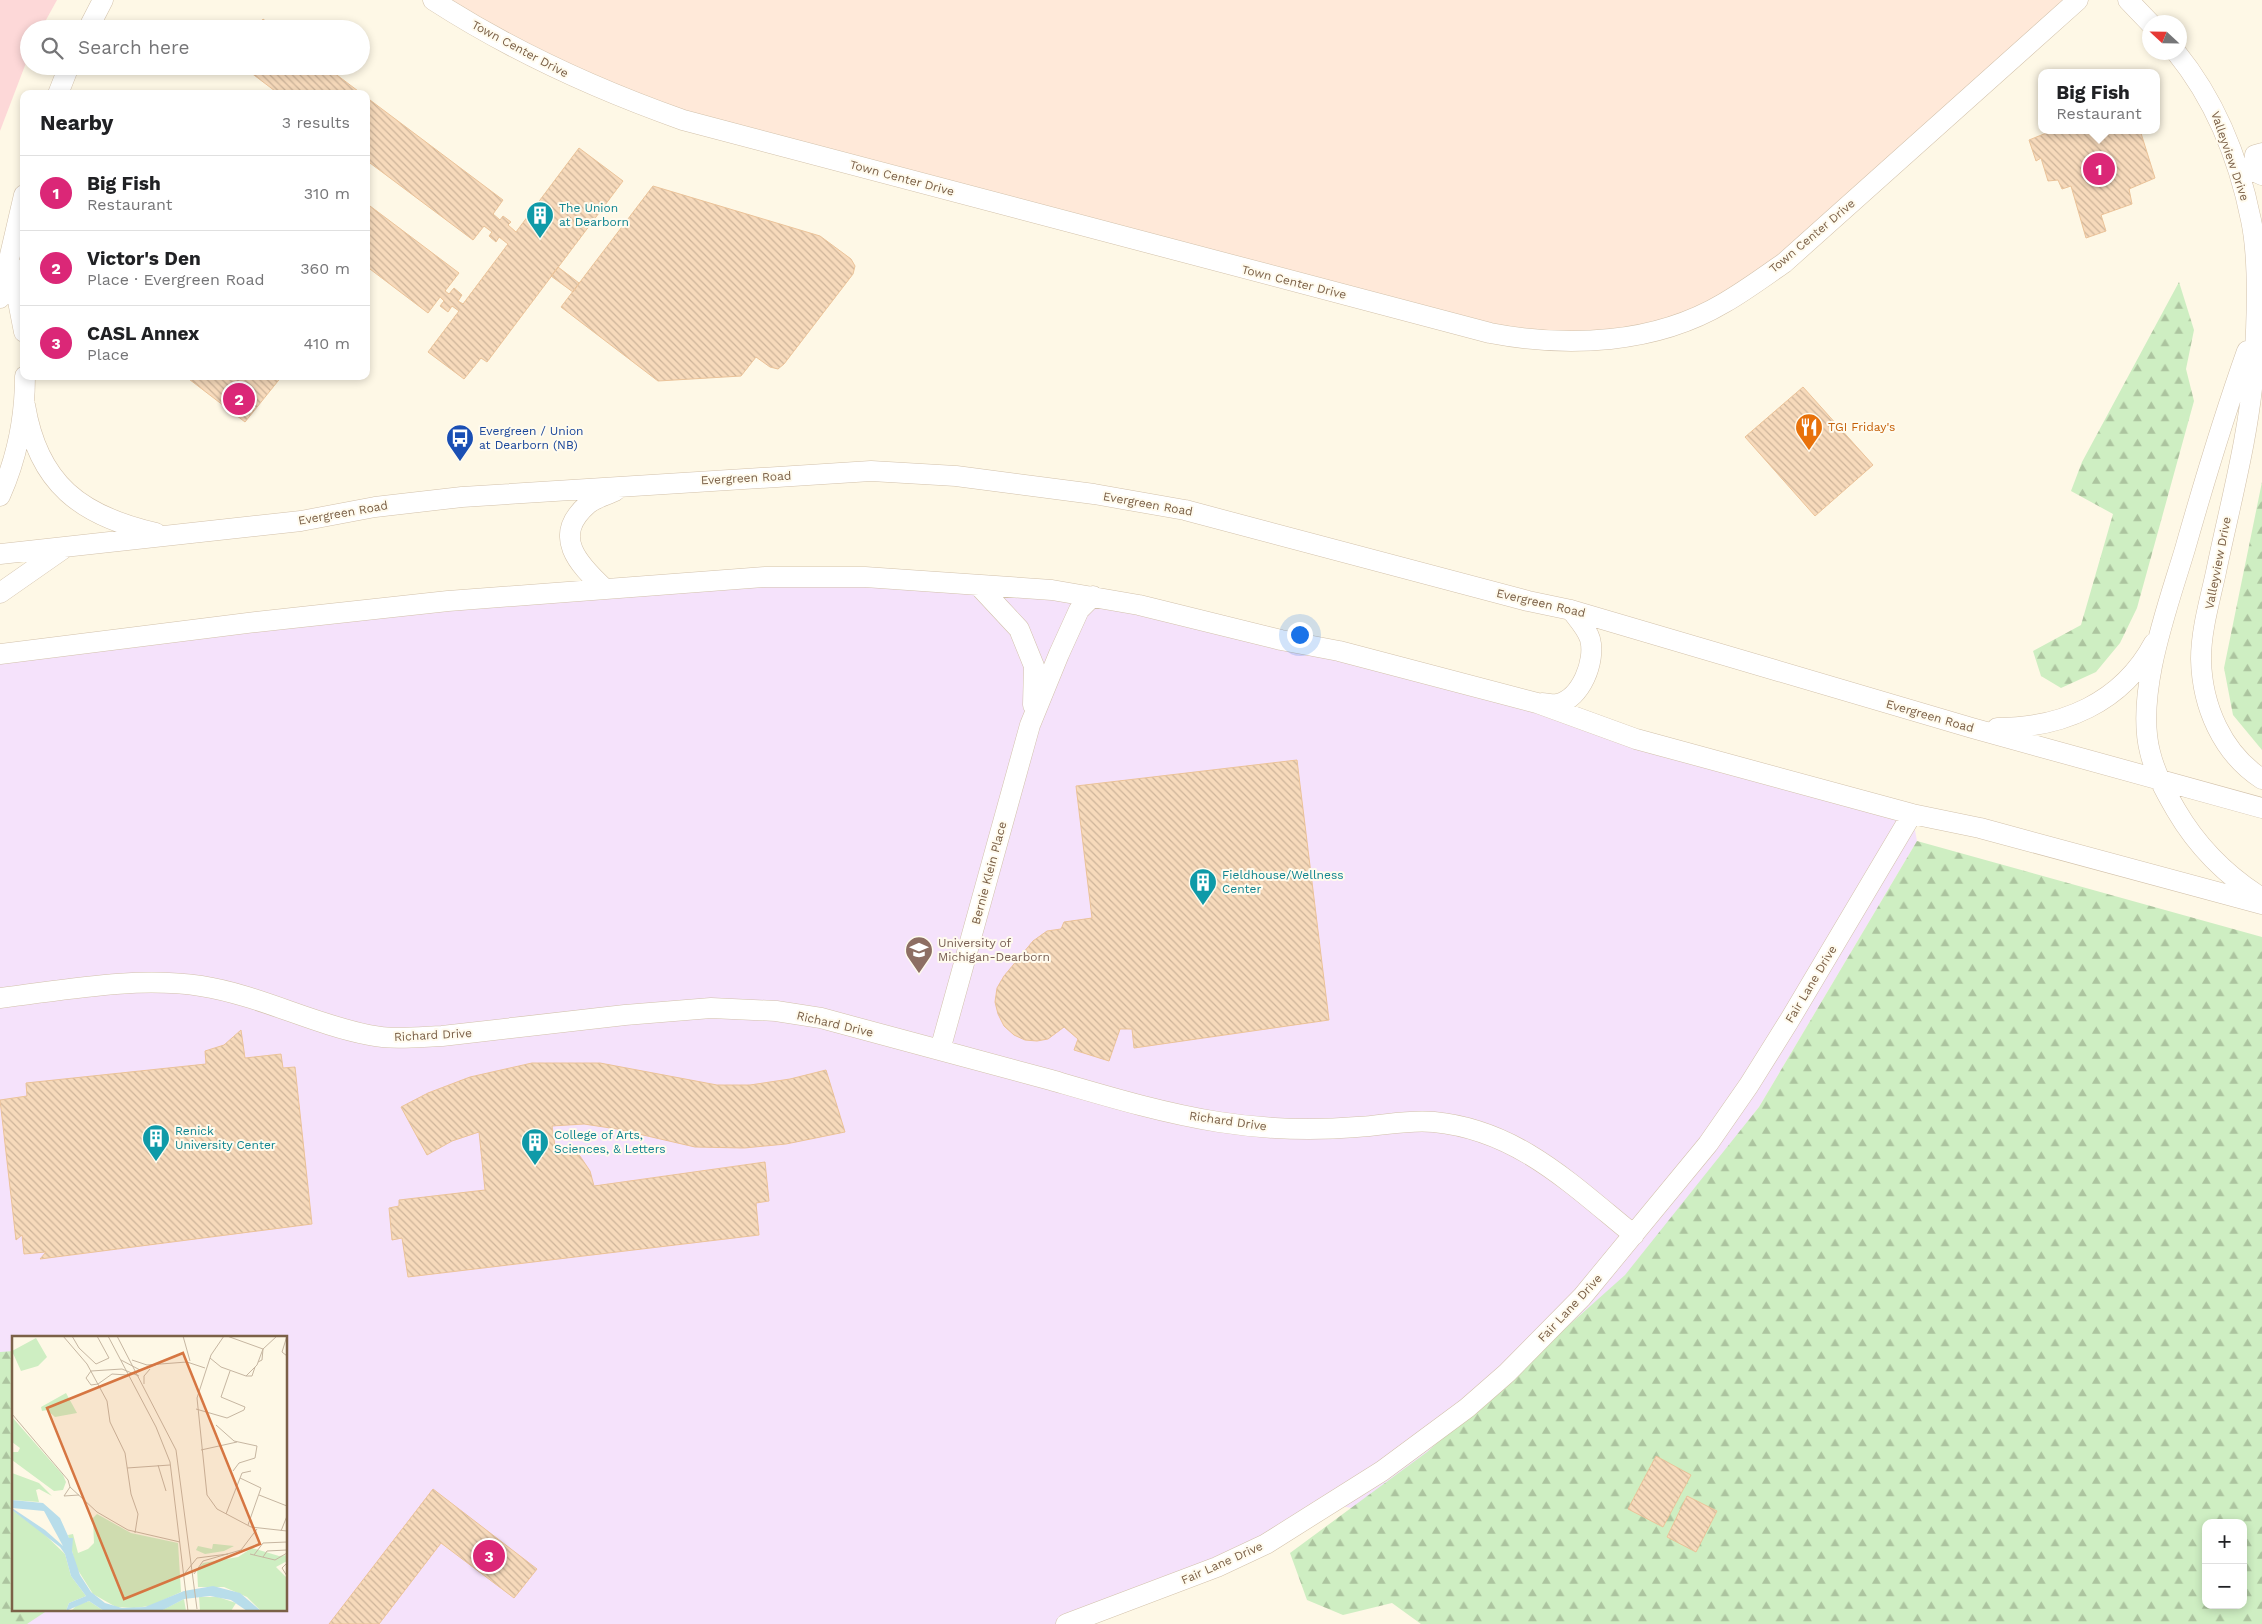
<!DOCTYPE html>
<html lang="en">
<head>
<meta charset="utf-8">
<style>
	body { margin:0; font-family:"Work Sans",sans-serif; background:#f2f2f2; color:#202124 }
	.controls { position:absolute; right:15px; bottom:15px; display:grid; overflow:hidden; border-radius:10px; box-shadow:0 2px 8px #0003 }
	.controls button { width:45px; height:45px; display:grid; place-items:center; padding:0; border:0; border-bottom:1px solid #e0e0e0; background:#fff; color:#202124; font:25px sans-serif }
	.compass { position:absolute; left:2142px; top:15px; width:45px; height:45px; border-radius:50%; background:#fff; box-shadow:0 2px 8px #0003; rotate:292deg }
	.you { position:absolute; left:1299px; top:634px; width:18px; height:18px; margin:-12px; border:4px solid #fff; border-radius:50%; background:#1a73e8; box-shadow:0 0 0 8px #1a73e833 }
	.badge { display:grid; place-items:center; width:32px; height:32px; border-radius:50%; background:#db2777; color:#fff; font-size:16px; font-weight:700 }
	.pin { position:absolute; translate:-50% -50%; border:2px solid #fff; box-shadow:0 1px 5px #0006 }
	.popup { position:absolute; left:2038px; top:69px; width:122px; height:65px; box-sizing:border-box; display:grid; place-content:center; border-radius:10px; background:#fff; filter:drop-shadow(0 1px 4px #0005); font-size:16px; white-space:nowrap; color:#757577 }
	.popup b { font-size:19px; color:#202124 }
	.popup::after { content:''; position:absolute; left:50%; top:100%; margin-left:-10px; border:10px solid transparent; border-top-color:#fff }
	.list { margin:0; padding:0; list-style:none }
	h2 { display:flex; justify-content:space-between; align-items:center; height:65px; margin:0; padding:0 20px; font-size:21px }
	h2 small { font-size:16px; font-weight:400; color:#757577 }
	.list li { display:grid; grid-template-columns:32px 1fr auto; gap:15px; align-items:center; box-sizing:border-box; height:75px; padding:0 20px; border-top:1px solid #e0e0e0 }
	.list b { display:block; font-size:19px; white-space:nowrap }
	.list p { margin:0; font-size:16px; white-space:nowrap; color:#757577 }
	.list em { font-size:16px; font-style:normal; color:#757577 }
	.icon { flex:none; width:28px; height:28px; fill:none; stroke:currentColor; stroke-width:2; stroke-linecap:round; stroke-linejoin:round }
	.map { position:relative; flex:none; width:2262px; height:1624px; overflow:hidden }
	.search { position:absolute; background:#fff; box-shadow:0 2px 8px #0003; left:20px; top:20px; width:350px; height:55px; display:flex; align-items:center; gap:12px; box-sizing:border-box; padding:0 18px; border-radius:28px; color:#757577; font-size:19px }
	.panel { position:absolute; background:#fff; box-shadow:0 2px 8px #0003; left:20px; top:90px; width:350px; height:290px; border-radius:10px }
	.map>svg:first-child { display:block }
</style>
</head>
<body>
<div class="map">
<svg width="2262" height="1624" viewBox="0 0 2262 1624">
	<defs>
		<pattern id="forest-firs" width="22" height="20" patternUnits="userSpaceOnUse" patternTransform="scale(1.25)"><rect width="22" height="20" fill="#ceeec2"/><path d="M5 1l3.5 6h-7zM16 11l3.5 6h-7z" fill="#acc49f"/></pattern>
		<pattern id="building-back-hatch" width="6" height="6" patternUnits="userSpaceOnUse" patternTransform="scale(1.25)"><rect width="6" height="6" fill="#f7dabb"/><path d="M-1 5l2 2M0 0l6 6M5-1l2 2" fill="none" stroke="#cdb49a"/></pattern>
	</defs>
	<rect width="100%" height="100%" fill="#fef8e6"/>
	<path fill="#ffe9d9" d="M433,0h1645l-294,262 -82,52 -158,27 -861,-221z"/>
	<path fill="#f5e2fb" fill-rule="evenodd" d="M764,581l255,12 118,21 217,50 558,150 5,27 -158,266 -117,150 -131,142 -151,110 -29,-4 -265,119h-1066v-965l255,-33zM14,1338h272v272h-272z"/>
	<path fill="#fdd8d8" d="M0,0h57l-16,29h-12v26l-29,76z"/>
	<path fill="url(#forest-firs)" fill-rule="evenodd" d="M2179,282l15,48 -8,39 8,32 -57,207 -17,35 -24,29 -35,16 -20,-12 -8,-25 48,-26 32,-111 -42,-23 11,-29z
		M2262,482v268l-29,-35 -9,-47z
		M1917,841l345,96v687h-841l-29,-21 -49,12 -36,-15 -17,-47 137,-101 198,-177 134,-168zM2206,1523h37v82h-37z
		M14,1351v259h34l-21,14h-27v-272z"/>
	<path fill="url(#building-back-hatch)" stroke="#ebc399" d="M263,19l13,10h-20z
		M242,66h83l37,28h-83z
		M366,97l137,103 -10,14 7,6 3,-4 8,6 -3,3 8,7 63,-84 44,33 -136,181 -6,-4 -17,21 -36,-27 31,-41 -7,-5 -4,6 -8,-6 4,-5 -4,-4 -12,16 -62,-47v-63l93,70 -14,18 4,3 5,-6 8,7 -4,6 5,3 45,-60 -9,-7 -3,5 -7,-6 3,-4 -8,-6 -11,14 -107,-80z
		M2054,130h86l15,48 -26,11 3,15 -31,11 5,16 -20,7 -15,-52 -9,3 -4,-9 -10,1 -7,-23 -5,3 -7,-21z
		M653,186l167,50 31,23 4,7 -2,8 -69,90 -6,5 -8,-2 -14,-10 -15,19 -83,5 -97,-74z
		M558,267l21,16 -6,9 -22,-16z
		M185,376h97l-37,46z
		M1803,387l70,78 -58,51 -70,-79z
		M1297,760l32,260 -195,28 -2,-19h-12l-11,32 -35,-11 4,-11 -14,-12 -16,12 -11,2 -12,-1 -11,-5 -10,-9 -6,-12 -3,-12 2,-14 7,-12 29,-35 14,-10 14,-2 3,-7 28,-4 -16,-132z
		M241,1030l4,28 36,-4 2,14 12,-1 17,157 -272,35 6,-7 -22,2 -2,-19 -6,5 -16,-140 27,-4 -1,-13 180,-19 -1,-13 19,-6z
		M532,1063h68l117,22h33l40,-6 36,-9 19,62 -59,12 -42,4 -49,-1 -78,-18 -33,-5 -32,2 3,20 11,3 14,7 10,15 4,15 171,-24 4,39 -13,2 3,32 -351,42 -6,-39 -10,2 -3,-32 10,-2v-6l86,-10 -6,-58 -27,9 -25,14 -26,-48 27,-14 42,-16z
		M1656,1456l35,19 -28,52 -35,-18z
		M433,1489l104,80 -23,29 -73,-55 -62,81h-50z
		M1687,1496l30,15 -21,41 -29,-15z"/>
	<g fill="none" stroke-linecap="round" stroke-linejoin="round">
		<g stroke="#d2c1aa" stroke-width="21">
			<path id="minor" d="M433,0c79,51 162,89 250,120l807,213c78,15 165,11 234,-30 21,-12 41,-27 60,-40l294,-263
				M2128,0l22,23
				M88,29l15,-29
				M2176,52c39,48 63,108 75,168 9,43 6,103 3,147 -5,69 -24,137 -38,205 -6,28 -15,58 -15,87 1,47 21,94 61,120
				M58,94l11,-28
				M2262,153l-7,2 -2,16 9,4
				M11,265l13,67
				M0,298l24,-103
				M2247,351c-23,65 -43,131 -62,198 -17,57 -50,144 -35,203 5,21 15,39 26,58 21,36 51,66 86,88
				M25,405c13,79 56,111 131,128
				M0,496c17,-38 25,-79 25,-120
				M0,554l301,-33 74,-14 87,-10 409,-26 85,5 138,18 91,16 343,91 43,9 401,118 290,80
				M978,585l41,44 15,37 -1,39
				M605,589c-27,-25 -54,-53 -17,-85 7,-6 19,-9 27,-13
				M0,593l63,-44
				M0,654l256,-32 192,-21 317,-24h100l187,13 87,15 142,35 58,11 198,52 99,36 276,75 68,14 282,76
				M1542,703c4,0 11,2 15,1 24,-5 39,-43 33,-65 -3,-10 -13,-21 -19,-29
				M1997,728c65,0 125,-25 157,-85
				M0,998c66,-8 135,-22 201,-12 58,9 111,38 168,49 24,5 49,2 73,1l183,-21 86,-7 65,3 45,7c77,21 153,41 230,62 55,16 111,33 168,42 45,7 93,9 138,5 26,-1 51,-8 77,-5 84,8 138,63 200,113
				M940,1050l90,-325 29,-71 20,-44 14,-14
				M1066,1624l151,-57 49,-23 116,-73 85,-63 40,-35 75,-76 126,-153 41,-59 40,-64 123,-207"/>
		</g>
		<use href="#minor" stroke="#fff" stroke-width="20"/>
	</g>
	<defs>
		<g id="building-pin" transform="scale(1.4375)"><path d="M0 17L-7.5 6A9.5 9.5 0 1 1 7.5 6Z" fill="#0f9aa8" stroke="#fffbee"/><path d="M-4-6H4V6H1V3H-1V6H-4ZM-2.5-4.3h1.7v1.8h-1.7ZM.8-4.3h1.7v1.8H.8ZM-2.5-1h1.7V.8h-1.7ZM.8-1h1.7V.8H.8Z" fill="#fff"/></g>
		<g id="restaurant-pin" transform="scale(1.4375)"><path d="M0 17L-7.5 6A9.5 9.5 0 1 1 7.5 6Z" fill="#e8710a" stroke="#fffbee"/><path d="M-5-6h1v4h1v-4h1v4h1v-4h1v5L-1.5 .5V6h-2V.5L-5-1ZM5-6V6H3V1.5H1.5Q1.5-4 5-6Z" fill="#fff"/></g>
		<g id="bus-pin" transform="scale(1.4375)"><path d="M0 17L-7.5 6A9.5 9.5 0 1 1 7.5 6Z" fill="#1a4fb4" stroke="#fffbee"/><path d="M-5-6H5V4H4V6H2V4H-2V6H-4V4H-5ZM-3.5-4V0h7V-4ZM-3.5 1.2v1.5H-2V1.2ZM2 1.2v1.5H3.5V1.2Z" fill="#fff"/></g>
		<g id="university-pin" transform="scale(1.4375)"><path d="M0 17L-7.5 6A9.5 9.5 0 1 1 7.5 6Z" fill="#8d6e63" stroke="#fffbee"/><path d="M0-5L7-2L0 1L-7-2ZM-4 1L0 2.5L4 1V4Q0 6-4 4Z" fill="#fff"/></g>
	</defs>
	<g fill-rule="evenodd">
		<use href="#building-pin" x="540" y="215"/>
		<use href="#restaurant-pin" x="1809" y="427"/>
		<use href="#bus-pin" x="460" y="438"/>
		<use href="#building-pin" x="1203" y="882"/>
		<use href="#university-pin" x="919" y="950"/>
		<use href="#building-pin" x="156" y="1138"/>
		<use href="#building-pin" x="535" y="1142"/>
	</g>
	<g text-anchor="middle" stroke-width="4" stroke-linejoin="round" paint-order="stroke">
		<g font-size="12" fill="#7b6047" stroke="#fffbee">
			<text transform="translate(520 49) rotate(28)" y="4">Town Center Drive</text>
			<text transform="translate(2230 156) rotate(71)" y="4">Valleyview Drive</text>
			<text transform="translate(902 178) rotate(15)" y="4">Town Center Drive</text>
			<text transform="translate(1812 236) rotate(-40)" y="4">Town Center Drive</text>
			<text transform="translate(1294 282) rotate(14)" y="4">Town Center Drive</text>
			<text transform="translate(746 478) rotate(-3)" y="4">Evergreen Road</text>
			<text transform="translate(1148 504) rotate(10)" y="4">Evergreen Road</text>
			<text transform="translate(343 513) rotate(-10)" y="4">Evergreen Road</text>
			<text transform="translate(2218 563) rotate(-79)" y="4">Valleyview Drive</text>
			<text transform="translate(1541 603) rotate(13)" y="4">Evergreen Road</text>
			<text transform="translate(1930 716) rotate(16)" y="4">Evergreen Road</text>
			<text transform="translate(989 873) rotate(-75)" y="4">Bernie Klein Place</text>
			<text transform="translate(1811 984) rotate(-59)" y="4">Fair Lane Drive</text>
			<text transform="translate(835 1024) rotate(13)" y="4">Richard Drive</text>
			<text transform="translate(433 1035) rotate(-3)" y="4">Richard Drive</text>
			<text transform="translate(1228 1121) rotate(8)" y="4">Richard Drive</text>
			<text transform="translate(1570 1308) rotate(-47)" y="4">Fair Lane Drive</text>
			<text transform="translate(1222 1563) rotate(-24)" y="4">Fair Lane Drive</text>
		</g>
		<g font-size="12" fill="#0d838f" stroke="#fffbee" text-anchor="start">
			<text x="559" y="212">The Union<tspan x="559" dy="14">at Dearborn</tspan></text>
			<text x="1222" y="879">Fieldhouse/Wellness<tspan x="1222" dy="14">Center</tspan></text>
			<text x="175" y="1135">Renick<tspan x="175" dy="14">University Center</tspan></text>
			<text x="554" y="1139">College of Arts,<tspan x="554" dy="14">Sciences, &amp; Letters</tspan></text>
		</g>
		<g font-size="12" fill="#c56008" stroke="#fffbee" text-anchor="start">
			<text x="1828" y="431">TGI Friday's</text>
		</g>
		<g font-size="12" fill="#164399" stroke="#fffbee" text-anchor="start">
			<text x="479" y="435">Evergreen / Union<tspan x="479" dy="14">at Dearborn (NB)</tspan></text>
		</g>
		<g font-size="12" fill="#785e54" stroke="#fffbee" text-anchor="start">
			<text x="938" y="947">University of<tspan x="938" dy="14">Michigan-Dearborn</tspan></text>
		</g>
	</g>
	<g transform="translate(12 1336)">
		<rect width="275" height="275" fill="#fef8e6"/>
		<path d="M24,2l11,19 -9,9 -17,5 -9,-20zM54,57l11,20 -22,4 -8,-7 -5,1 -1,-4zM0,81l51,58 3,7 -3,8 -9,1 -42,-31v-8h6l2,-4 -8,-6zM0,137l27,10 13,13 -13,-7 -3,1 3,12 -27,-2zM0,174l29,21 24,23 6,22 15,20 -17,7 -3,8h-54zM85,178l34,19 47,10 3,49 -31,14 -16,2 -18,-1 -23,-13 -17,-27 -8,-32 5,-1 5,19 10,-4 6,-6 -1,-25zM201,208h2l19,2 -10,5 -19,3 -9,-4 2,-4 14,3zM240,212l27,8 8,-1v6l-11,6 11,11v33h-26l-14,-14 -23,-10h-26l-1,-18 6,-6 35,-6zM187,261h19l18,6 -5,8h-31zM172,263l2,12h-25l3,-2zM77,265l15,10h-33l6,-6z" fill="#ceeec2"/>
		<path d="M0,164l31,3 17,15 9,20h4l-1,13 8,24 11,17 14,11 17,5 23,-1 39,-16 29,-5 27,7 21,18h-14l-16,-11 -21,-4 -26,3 -23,12h-57l-15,-10 -23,10 3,-8 17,-7 -15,-20 -6,-22 -5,-7 -48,-37zM0,172l32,3 19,35 -18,-16z" fill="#b8ddea" fill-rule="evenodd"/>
		<path fill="none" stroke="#c6b6a1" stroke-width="1" d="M51,0l24,28 20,37 3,21 15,31 6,41 7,20 -3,19M60,0l7,12 17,16 13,-6 -12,-22M96,0l48,91 14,35 18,149M105,0l59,114 21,159M171,0l7,25M212,0l-13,19 -14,43 10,97 10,14 34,18 36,4M215,0l36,13 -1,11 -4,2M275,0l-5,16 5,4M198,22l11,9 25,9 11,-11 6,-16 14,-13M109,24l19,10 21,-7M120,24l15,5 40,-3 18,6M234,40h6l3,-9M86,48l-7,1 -5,-7 5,-7 31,-2 17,7M86,48l14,-10 15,1M132,48v-8l6,-7M184,73l31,9 17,-8 1,-3 -24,-10 9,-26M0,78l56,66 2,7 27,25 31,18 52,12M204,89l18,16 23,5 -2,12 -16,5 -6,8M189,114l36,-8M146,129l8,26M115,132l43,-3M228,142l21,10 -13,37M58,151l-6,9 15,-1M247,159l28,11M214,178l16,-41 9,-2M269,195l6,-15M238,218l4,1 9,-12 24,-1M242,219l21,5 12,-7M251,221l4,-6 20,-1M275,227l-5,5 5,8M173,237l12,-15 31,-4M182,238l9,-13 38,-11 16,-21"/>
		<path fill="#d67642" fill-opacity="0.15" stroke="#d67642" stroke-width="2.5" d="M171,17l77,191 -136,55 -77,-191z"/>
		<rect width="275" height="275" fill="none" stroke="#7b6047" stroke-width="2.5"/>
	</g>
</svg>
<div class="controls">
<button>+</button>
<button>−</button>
</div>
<svg class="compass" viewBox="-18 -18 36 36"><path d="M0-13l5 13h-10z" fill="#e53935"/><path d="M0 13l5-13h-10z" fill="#757577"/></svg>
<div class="you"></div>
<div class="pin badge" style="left:2099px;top:169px">1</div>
<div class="popup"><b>Big Fish</b>Restaurant</div>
<div class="pin badge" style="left:239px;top:399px">2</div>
<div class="pin badge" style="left:489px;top:1556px">3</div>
<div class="search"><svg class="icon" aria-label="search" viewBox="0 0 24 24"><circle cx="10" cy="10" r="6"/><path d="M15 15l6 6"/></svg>Search here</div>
<section class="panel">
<h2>Nearby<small>3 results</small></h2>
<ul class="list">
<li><span class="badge">1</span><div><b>Big Fish</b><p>Restaurant</p></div><em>310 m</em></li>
<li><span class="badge">2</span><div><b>Victor's Den</b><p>Place · Evergreen Road</p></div><em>360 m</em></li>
<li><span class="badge">3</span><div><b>CASL Annex</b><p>Place</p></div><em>410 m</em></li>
</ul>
</section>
</div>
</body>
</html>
